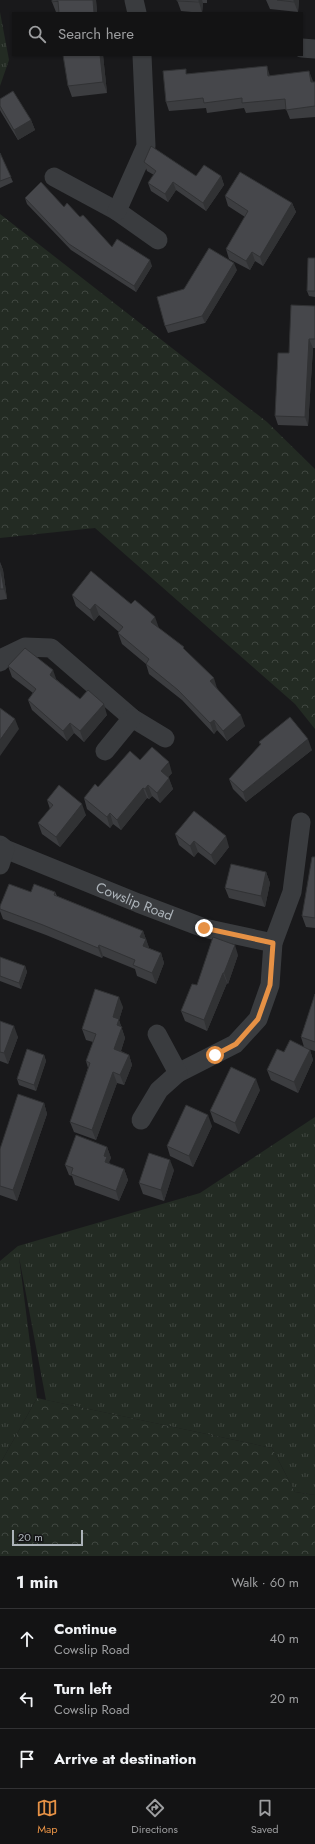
<!DOCTYPE html>
<html lang="en">
<head>
<meta charset="utf-8">
<style>
	body { margin:0; font-family:Jost,sans-serif; background:#1c1c1d; color:#f1f3f6 }
	.scale { position:absolute; left:12px; bottom:10px; width:71px; box-sizing:border-box; padding-left:4px; border:2px solid #acb3b9; border-top:0; font-size:11px; line-height:14px; white-space:nowrap; color:#acb3b9; -webkit-text-stroke:3px #141416; paint-order:stroke }
	.stop { position:absolute; width:12px; height:12px; margin:-9px; border:3px solid #e69145; border-radius:50%; background:#fff }
	.stop.end { background:#e69145; border-color:#fff; box-shadow:0 1px 4px #0008 }
	.list { margin:0; padding:0; list-style:none }
	h2 { display:flex; justify-content:space-between; align-items:center; height:52px; margin:0; padding:0 16px; font-size:17px }
	h2 small { font-size:13px; font-weight:400; color:#9d9ea0 }
	.list li { display:grid; grid-template-columns:26px 1fr auto; gap:12px; align-items:center; box-sizing:border-box; height:60px; padding:0 16px; border-top:1px solid #323234 }
	.list b { display:block; font-size:15px; white-space:nowrap }
	.list p { margin:0; font-size:13px; white-space:nowrap; color:#9d9ea0 }
	.list em { font-size:13px; font-style:normal; color:#9d9ea0 }
	.icon { flex:none; width:22px; height:22px; fill:none; stroke:currentColor; stroke-width:2; stroke-linecap:round; stroke-linejoin:round }
	.map { position:relative; flex:none; width:315px; height:1556px; overflow:hidden }
	.search { position:absolute; background:#131314; box-shadow:0 1px 3px #0004; left:12px; right:12px; top:12px; height:44px; display:flex; align-items:center; gap:10px; box-sizing:border-box; padding:0 14px; border-radius:0px; color:#9d9ea0; font-size:15px }
	.sheet { height:232px; background:#131314 }
	nav { display:flex; justify-content:space-around; align-items:center; box-sizing:border-box; height:56px; border-top:1px solid #323234; background:#131314; font-size:11px; color:#9d9ea0 }
	nav a { display:grid; justify-items:center; gap:2px }
	nav .on { color:#e69145 }
	.map>svg:first-child { display:block }
</style>
</head>
<body>
<div class="map">
<svg width="315" height="1556" viewBox="0 0 315 1556">
	<defs>
		<pattern id="grass-tufts" width="24" height="20" patternUnits="userSpaceOnUse"><rect width="24" height="20" fill="#232b23"/><path d="M3 7l-1-3M5 7V3M7 7l1-3M15 17l-1-3M17 17v-4M19 17l1-3" fill="none" stroke="#404741"/></pattern>
		<pattern id="forest-crowns" width="20" height="18" patternUnits="userSpaceOnUse"><rect width="20" height="18" fill="#232b23"/><path d="M2 6a3 3 0 1 1 6 0M12 15a3 3 0 1 1 6 0" fill="none" stroke="#404741"/></pattern>
	</defs>
	<rect width="100%" height="100%" fill="#19191b"/>
	<path fill="url(#grass-tufts)" d="M0,12l9,48 -9,26z
		M315,1117v378l-20,-3 -23,-44 -226,-48 -27,-143 18,141 -37,66v-203l18,-15 182,-53z"/>
	<path fill="url(#forest-crowns)" d="M0,214l267,208 48,47v260l-20,-25 -200,-176 -95,10z
		M37,1398l235,50 23,44 20,3v61h-315v-92z"/>
	<g fill="none" stroke-linecap="round" stroke-linejoin="round">
		<g stroke="#3a3c3f" stroke-width="19">
			<path d="M134,0l3,13"/>
			<path d="M302,48l13,1"/>
			<path d="M54,177l63,34 41,29"/>
			<path d="M117,211l29,-65 -4,-91"/>
			<path d="M0,662l4,-5 21,-10 26,1 81,70 33,20"/>
			<path d="M105,751l27,-33"/>
			<path id="s1" d="M0,845l5,4 133,54 66,25 69,15"/>
			<path d="M0,865l5,-16"/>
			<path d="M178,1073l57,-29 23,-25 12,-34 3,-42 19,-51 9,-70"/>
			<path d="M141,1120l18,-30 19,-17 -21,-39"/>
		</g>
	</g>
	<path fill="#3c3d40" d="M96,0l1,13h-38v-1h-3l-4,-10z
		M177,0h30v3h-4l-1,10 -21,-2z
		M266,0h33l-1,12 -28,-3z
		M103,55l4,38 -35,4 -4,-11z
		M187,74l83,2 45,6v35l-25,2 -4,-10 -40,4 -2,-5 -37,5 -1,-5 -37,3 -3,-9z
		M0,99l31,21 4,10 -17,10 -17,-28 -1,-2z
		M0,153l13,29 -13,6z
		M144,162l52,14h25l3,9 -18,26 -30,-21 -8,12 -17,-11 -3,-8 6,-8 -7,-4z
		M225,196l67,7 4,9 -33,54 -8,-5 -5,9 -21,-11 -3,-10 19,-32 -17,-11z
		M25,198l39,9 16,10 32,30 40,19 -16,26 -65,-42 -44,-46z
		M315,258v39l-6,-1 -2,-5z
		M237,270l-32,53 -37,10 -3,-7 19,-37z
		M315,306v42h-2l-5,78 -30,-1 -3,-9 14,-63z
		M0,562l3,8 4,29 -7,1z
		M72,595l87,33 26,22 32,38 28,38 -18,15 -10,-11 -3,4 -32,-34 -33,-26 -3,-10 -24,-20 -4,-11 1,-1 -20,-17 -5,6 -18,-15z
		M8,666l49,14 23,19 27,16 -23,27 -10,-9 -7,8 -35,-31 -4,-10 5,-7 -21,-16z
		M259,742l53,8 -66,52 -13,-13 -4,-10 31,-34z
		M140,760l32,13 -4,4 5,12 -13,14 -8,-7 -3,3 -2,-1 -26,32 -8,-6 -3,4 -23,-19 -3,-11 14,-11z
		M47,800l39,15 -26,32 -18,-13 -4,-11 12,-14z
		M175,834l54,13 -14,18 -17,-13 -4,5 -15,-12z
		M315,857v71l-9,-1 -4,-11z
		M266,872l4,11 -5,24 -36,-9 -4,-10z
		M31,892h24l2,4 86,35 6,17 12,5 3,10 -8,21 -19,-8 -2,-7 -32,-13 -1,2 -56,-23 -43,-16 -3,-8v-5z
		M238,955l-10,29 -1,-1 -20,48 -22,-10 -4,-10 16,-26z
		M0,957l25,9 2,6 -6,17 -21,-8z
		M315,994v57l-7,-2 2,1 3,10 -15,33 -27,-13 -4,-10 17,-18 20,-5 -3,-10z
		M123,1007l-4,13 6,18 -4,13 8,4 3,10 -8,20 -7,-2 -21,57 -22,-8 -4,-10 18,-54 -2,-7 7,-19 -7,-2 -4,-11z
		M0,1021l18,16 -10,27 -8,-3z
		M44,1055l2,6 -10,30 -17,-6 -2,-6z
		M260,1090l-21,44 -25,-12 -4,-11z
		M44,1103l3,11 -30,87 -17,-6v-46z
		M212,1126l-19,41 -23,-11 -3,-10z
		M107,1147l4,11 -2,4 1,2 14,5 4,11 -9,21 -44,-16 -3,-9 -3,-1 -4,-10z
		M174,1170l-10,31 -21,-7 -4,-11z"/>
	<path fill="#313234" d="M93,0h3l1,13h-3z
		M199,0h3l1,3 -1,10 -3,-11z
		M294,0h5l-1,12 -4,-10z
		M100,55h3l4,38 -4,-11z
		M267,66l3,10h-2z
		M309,71l4,10 1,11 -3,-10z
		M31,120l4,10 -17,10 -4,-10z
		M221,176l3,9 -18,26 -3,-8z
		M173,182l3,8 -8,12 -3,-8z
		M292,203l4,9 -33,54 -3,-9z
		M252,252l3,9 -5,9 -4,-9z
		M150,260l2,6 -16,26 -2,-6z
		M234,263l3,7 -32,53 -3,-7z
		M309,339l4,9 -5,78 -3,-9z
		M0,562l3,8 4,29 -3,-10z
		M95,604l4,11 -5,6 -4,-11z
		M155,617l4,11 -4,5 -4,-11z
		M53,670l4,11 -7,-6z
		M214,678l3,10 -3,4 -4,-11z
		M104,704l3,11 -23,27 -4,-11z
		M241,715l4,11 -18,15 -4,-10z
		M15,719l4,10 -19,27v-16z
		M214,720l3,10 -3,4 -4,-11z
		M70,723l4,10 -7,8 -4,-10z
		M308,739l4,11 -66,52 -3,-10z
		M169,762l3,11 -7,8 -4,-10z
		M169,778l4,11 -13,14 -3,-10z
		M148,785l4,11 -3,3 -4,-10z
		M143,788l4,10 -26,32 -4,-10z
		M82,804l4,11 -26,32 -4,-10z
		M110,813l3,11 -3,4 -3,-11z
		M226,836l3,11 -14,18 -4,-10z
		M194,841l4,11 -4,5 -4,-11z
		M266,872l4,11 -5,24 -4,-11z
		M143,931l7,19 -3,6 -7,-19z
		M99,945l4,11 -1,2 -4,-10z
		M235,945l3,10 -10,29 -4,-11z
		M161,953l3,10 -8,21 -4,-11z
		M25,966l2,6 -6,17 -2,-6z
		M223,973l4,10 -20,48 -3,-11z
		M119,997l4,10 -4,13 6,18 -7,21 -4,-10 -1,-32z
		M14,1026l4,11 -10,27 -4,-11z
		M310,1050l3,10 -15,33 -4,-11z
		M44,1055l2,6 -10,30 -2,-6z
		M129,1055l3,10 -8,20 -4,-10z
		M113,1072l4,11 -21,57 -4,-10z
		M256,1079l4,11 -21,44 -4,-11z
		M44,1103l3,11 -30,87 -4,-11z
		M208,1115l4,11 -19,41 -4,-11z
		M107,1147l4,11 -2,4 2,6 -2,5 -5,-17z
		M170,1160l4,10 -10,31 -3,-11z
		M124,1169l4,11 -9,21 -3,-10z"/>
	<path fill="#46474b" stroke="#313234" d="M52,0h41l1,13h-35l-1,-12 -6,1z
		M177,0h22v2l-22,-1z
		M277,0h17v2z
		M63,55h37l3,27 -35,4z
		M267,66l1,10 41,-5 2,11h4v24l-29,4 -1,-11 -43,4v-5l-38,5 -1,-5 -37,4 -3,-31 23,-2v5z
		M13,91l18,29 -17,10 -14,-24v-7z
		M151,146l45,30 8,-11 17,11 -18,27 -30,-21 -8,12 -17,-11 8,-12 -12,-9z
		M0,153l11,24 -11,4z
		M240,172l52,31 -32,54 -8,-5 -6,9 -20,-12 22,-38 -23,-15z
		M41,182l23,25 3,-4 13,14 3,-2 29,32 5,-8 33,21 -16,26 -65,-42 -44,-46z
		M209,248l25,15 -32,53 -37,10 -8,-29 27,-8z
		M308,258h7v33h-8z
		M291,305l24,1v33h-6l-4,78 -30,-1 3,-63h11z
		M0,566l4,23h-4z
		M91,571l40,33 4,-4 20,17 -4,5 33,25 -1,1 31,30 -4,3 31,34 -18,16 -9,-11 -4,3 -32,-33 -32,-26 3,-5 -31,-26 5,-6 -28,-23 -5,6 -18,-15z
		M25,648l28,22 -3,5 30,24 8,-9 16,14 -24,27 -10,-8 -7,8 -35,-31 8,-11 -28,-23z
		M0,708l15,11 -15,21z
		M290,717l18,22 -65,53 -14,-13 32,-35 -2,-2z
		M152,747l17,15 -8,9 8,7 -12,15 -9,-8 -3,4 -2,-1 -26,32 -7,-7 -3,4 -23,-19 11,-14 3,3 32,-36 10,9z
		M59,785l23,19 -26,33 -18,-14 15,-18 -6,-5z
		M194,811l32,25 -15,19 -17,-14 -4,5 -15,-12z
		M312,857h3v61l-13,-2z
		M231,864l35,8 -5,24 -36,-8z
		M9,884l22,8 3,-8 21,8 -1,3 89,36 -3,6 6,2 -3,7 18,7 -9,20 -19,-8 2,-5 -36,-15 -1,3 -55,-23 -43,-16v-3z
		M213,937l22,8 -11,28h-1l-19,47 -23,-9 11,-27 5,1z
		M0,957l25,9 -6,17 -19,-7z
		M95,989l24,8 -6,20 6,2 -2,6 5,2 -8,22 15,6 -9,20 -7,-3 -21,58 -22,-8 20,-59 -4,-2 10,-27 -14,-5z
		M315,994v48l-14,-5z
		M0,1021l14,5 -10,27 -4,-1z
		M290,1040l20,10 -16,32 -27,-12 10,-21 7,3z
		M27,1049l17,6 -10,30 -17,-6z
		M231,1067l25,12 -21,44 -25,-12z
		M18,1094l26,9 -31,87 -13,-4v-37z
		M186,1105l22,10 -19,41 -22,-10z
		M76,1135l31,12 -3,9 3,1 -2,5 19,7 -8,22 -45,-17 2,-6 -8,-3z
		M149,1153l21,7 -9,30 -22,-7z"/>
	<g fill="none" stroke-linecap="round" stroke-linejoin="round">
		<path stroke="#e69145" stroke-width="5" d="M204,928l69,15 -3,42 -12,34 -22,25 -21,11"/>
	</g>
	<g text-anchor="middle" stroke-width="3" stroke-linejoin="round" paint-order="stroke">
		<g font-size="14" fill="#acb3b9" stroke="#141416">
			<text dy="5" stroke="none"><textPath href="#s1" startOffset="146">Cowslip Road</textPath></text>
		</g>
	</g>
</svg>
<div class="scale">20 m</div>
<div class="stop" style="left:215px;top:1055px"></div>
<div class="stop end" style="left:204px;top:928px"></div>
<div class="search"><svg class="icon" aria-label="search" viewBox="0 0 24 24"><circle cx="10" cy="10" r="6"/><path d="M15 15l6 6"/></svg>Search here</div>
</div>
<section class="sheet">
<h2>1 min<small>Walk · 60 m</small></h2>
<ul class="list">
<li><svg class="icon" aria-label="ahead" viewBox="0 0 24 24"><path d="M12 20V5M6 11l6-6 6 6"/></svg><div><b>Continue</b><p>Cowslip Road</p></div><em>40 m</em></li>
<li><svg class="icon" aria-label="left" viewBox="0 0 24 24"><path d="M17 20v-9H6M10 6l-5 5 5 5"/></svg><div><b>Turn left</b><p>Cowslip Road</p></div><em>20 m</em></li>
<li><svg class="icon" aria-label="arrive" viewBox="0 0 24 24"><path d="M6 21V4h12l-3 4 3 4H6"/></svg><div><b>Arrive at destination</b></div></li>
</ul>
</section>
<nav>
<a class="on"><svg class="icon" aria-label="map" viewBox="0 0 24 24"><path d="M3 6l6-2 6 2 6-2v14l-6 2-6-2-6 2zM9 4v14M15 6v14"/></svg>Map</a>
<a><svg class="icon" aria-label="directions" viewBox="0 0 24 24"><path d="M12 3l9 9-9 9-9-9zM9 14v-3h6M13 9l2 2-2 2"/></svg>Directions</a>
<a><svg class="icon" aria-label="saved" viewBox="0 0 24 24"><path d="M7 4h10v16l-5-4-5 4z"/></svg>Saved</a>
</nav>
</body>
</html>
